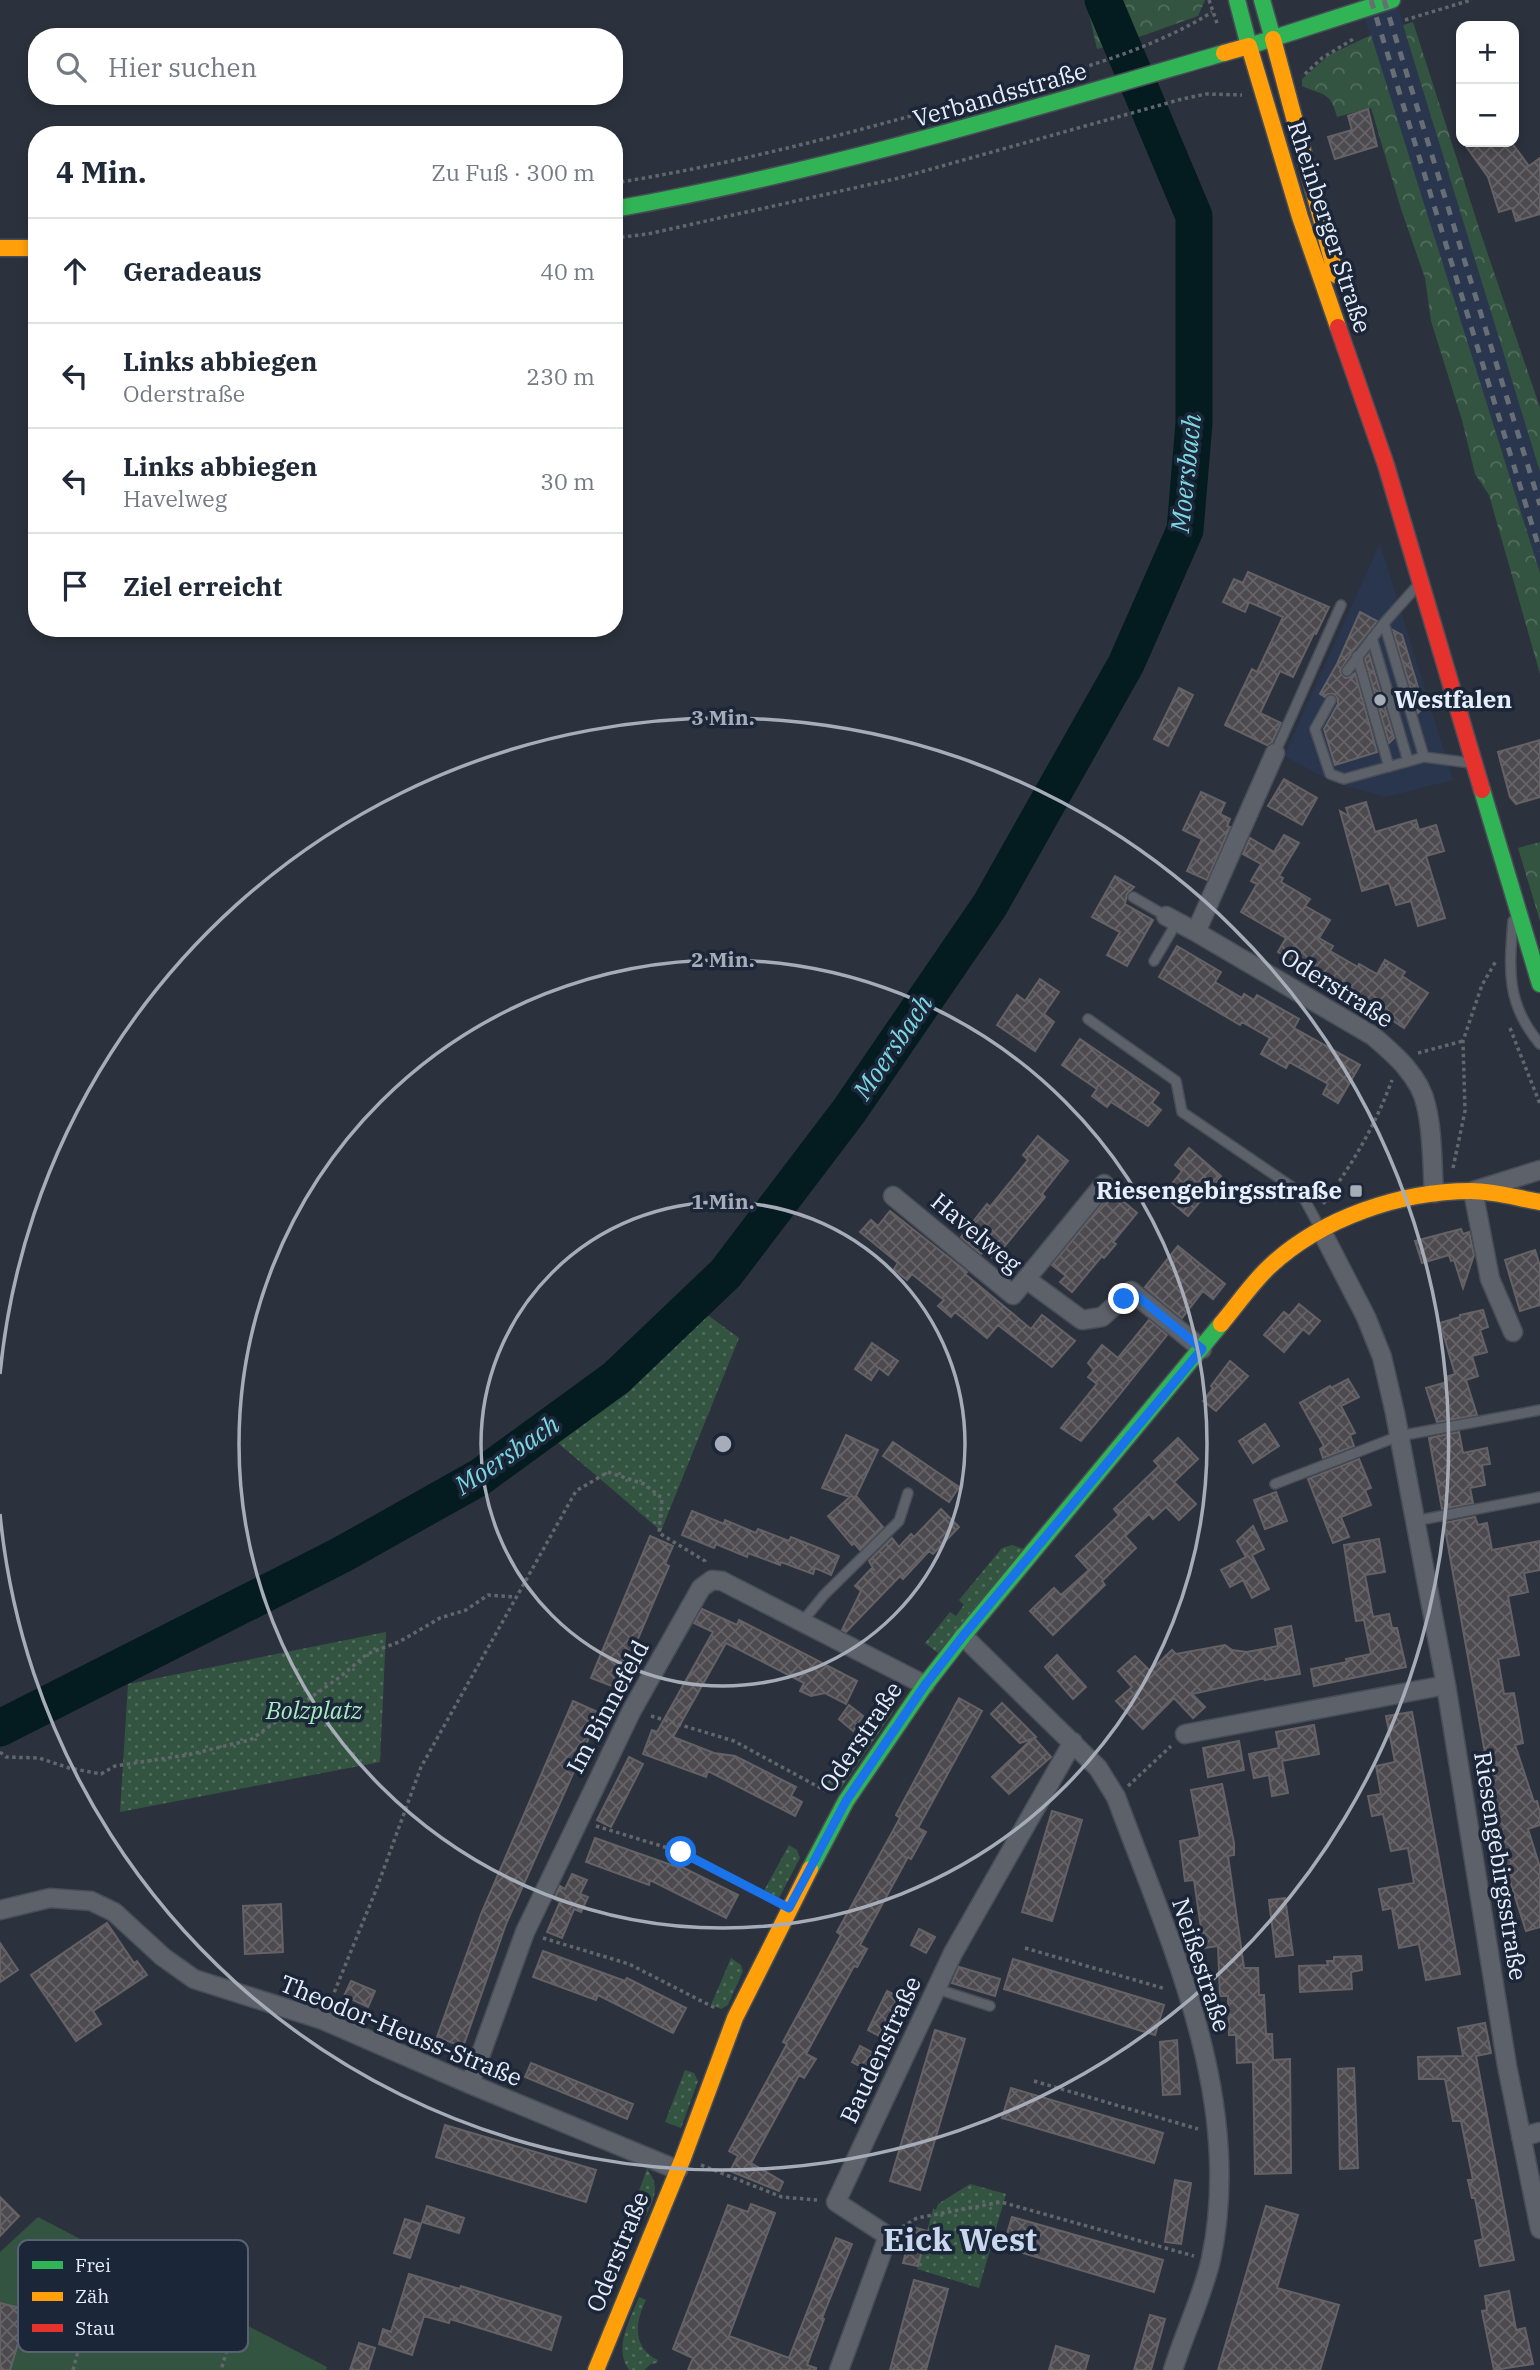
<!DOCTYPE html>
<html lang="de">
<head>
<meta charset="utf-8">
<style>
	body { margin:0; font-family:"IBM Plex Serif",serif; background:#f2f2f3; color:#1f2937 }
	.controls { position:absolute; right:21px; top:21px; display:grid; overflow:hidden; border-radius:14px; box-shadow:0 4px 10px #0003 }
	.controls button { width:63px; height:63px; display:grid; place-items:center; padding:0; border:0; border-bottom:2px solid #e0e1e3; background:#fff; color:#1f2937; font:35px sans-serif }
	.stop { position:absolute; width:21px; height:21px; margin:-16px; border:5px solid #1a73e8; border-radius:50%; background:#fff }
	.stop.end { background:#1a73e8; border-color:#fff; box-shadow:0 2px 7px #0008 }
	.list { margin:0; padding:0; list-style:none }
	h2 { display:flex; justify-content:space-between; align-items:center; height:91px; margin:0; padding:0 28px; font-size:30px }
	h2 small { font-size:23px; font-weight:400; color:#747a83 }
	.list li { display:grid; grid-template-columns:46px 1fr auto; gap:21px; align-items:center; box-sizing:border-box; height:105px; padding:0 28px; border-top:2px solid #e0e1e3 }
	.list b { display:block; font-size:26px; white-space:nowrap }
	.list p { margin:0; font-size:23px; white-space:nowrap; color:#747a83 }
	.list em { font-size:23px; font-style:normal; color:#747a83 }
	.icon { flex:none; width:38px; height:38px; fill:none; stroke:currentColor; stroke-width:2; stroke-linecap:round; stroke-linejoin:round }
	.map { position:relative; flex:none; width:1540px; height:2370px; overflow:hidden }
	.search { position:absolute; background:#fff; box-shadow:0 4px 10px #0003; left:28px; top:28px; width:595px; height:77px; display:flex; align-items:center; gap:18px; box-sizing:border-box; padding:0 24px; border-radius:28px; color:#747a83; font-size:26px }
	.panel { position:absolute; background:#fff; box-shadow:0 4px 10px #0003; left:28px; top:126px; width:595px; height:511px; border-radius:28px }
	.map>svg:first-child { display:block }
</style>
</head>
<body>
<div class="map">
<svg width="1540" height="2370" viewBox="0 0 1540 2370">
	<defs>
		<pattern id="grass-dots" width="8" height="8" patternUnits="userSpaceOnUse" patternTransform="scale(1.75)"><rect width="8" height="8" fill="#335441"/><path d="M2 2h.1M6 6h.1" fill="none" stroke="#516d5d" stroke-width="1.8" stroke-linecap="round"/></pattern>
		<pattern id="forest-crowns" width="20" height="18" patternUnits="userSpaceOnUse" patternTransform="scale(1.75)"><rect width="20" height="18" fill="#335441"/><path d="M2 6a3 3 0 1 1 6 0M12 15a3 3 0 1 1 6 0" fill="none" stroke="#516d5d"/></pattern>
		<pattern id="building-cross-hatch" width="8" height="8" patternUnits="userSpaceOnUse" patternTransform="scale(1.75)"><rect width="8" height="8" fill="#4c4a4e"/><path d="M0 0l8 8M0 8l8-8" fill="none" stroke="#666468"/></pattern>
	</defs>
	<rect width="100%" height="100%" fill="#2c323d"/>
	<path fill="#29364d" d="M1359,0h37l144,472v101z
		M1380,543l73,237 -67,17 -51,-14 -51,-27z"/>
	<path fill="url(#grass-dots)" d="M694,1305l45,33 -78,193 -124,-106 118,-86z
		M1012,1545l12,4 -86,104 -13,-10 25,-31 6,4 8,-11 -5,-5 43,-52z
		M386,1632l-6,130 -260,50 8,-128z
		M892,1686l2,12 -1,14 -53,78h-6l-9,-4z
		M789,1845l8,5 3,8 -21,40 -8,3 -10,-5z
		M731,1958l10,7 2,6 -15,34 -7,4 -10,-4z
		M685,2070l9,3 4,8 -17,47 -16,-6z
		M647,2169c14,18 7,29 -1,47l-5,2 -11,-3z
		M970,2184l36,10 -27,94 -62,-19 16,-60 3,1 2,-6z
		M639,2297l7,3c-11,22 -14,48 12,60l-1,3 -6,1 -7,6h-15c-16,-23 1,-50 10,-73z"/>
	<path fill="url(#forest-crowns)" d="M1086,0h119l-7,16 -62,22 -39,11z
		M1413,22l67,209 60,177v64l-137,-447z
		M1371,35l169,538v101l-51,-179 -14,-21 -13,-54 -31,-99 -6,-43 -24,-69 -30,-101 -34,9c-7,-27 -14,-21 -35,-31v-7l27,-24z
		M1540,842v79l-22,-73z"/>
	<path fill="#335441" d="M38,2217l289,150 -1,3h-326v-118z"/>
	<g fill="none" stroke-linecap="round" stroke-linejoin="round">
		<path stroke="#041c20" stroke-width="37" d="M0,1728l341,-173 139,-78 136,-99 110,-105 123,-162 141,-206 136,-241 59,-134 9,-107v-207l-91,-216"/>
	</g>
	<path fill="url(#building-cross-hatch)" stroke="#656266" stroke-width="2" d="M1368,109l9,37 -42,13 -7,-22 24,-7 -4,-14z
		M1463,142h48l18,24 11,-8v56l-24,7 -4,-13 -13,4 -11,-35z
		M1248,572l81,35 -13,27 -2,-1 -21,44 -13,-6 -20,42 21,10 -9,19 -5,3 -42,-20 27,-56 5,3 26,-55 -34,-15 -4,10 -22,-10 11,-23 9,4z
		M1360,612l17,9 -25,31 -12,19 5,7 5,-1 5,-4 22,79 -42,13 -11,-36 14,-25v-5l-4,-5h-6l-3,3 -5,-3 17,-30z
		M1393,630l9,5 22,72 -6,6z
		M1369,654l25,84 -5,5 -24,-84z
		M1179,688l14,7 -25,51 -14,-7z
		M1540,740v57l-24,7 -6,-7 -12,-45z
		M1284,779l33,19 -15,27 -34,-19z
		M1201,792l24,11 -5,11 10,5 -3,7 3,1 -23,53 -20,-9 15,-32 -19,-9z
		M1366,802l9,30 41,-12 3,10 17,-5 8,26 -18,5 19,62 -27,8 -7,-25 -15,4 -7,-22 -27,8 -22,-80 9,5 -3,-8z
		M1284,835l15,8 -20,33 4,2 -2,4 29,17 -5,7 25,14 -11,18 14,8 -3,5 28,16 1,-3 18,10 8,-14 20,12 -3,4 26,17 -24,35 -42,-28 -2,4 -29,-17 2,-3 -55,-32 8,-14 -45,-26 16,-28 -6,-3 10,-17 -18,-10 7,-16 24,14z
		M1115,876l19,11 -7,7 -2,10 28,16 -26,46 -20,-11 13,-23 -28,-15z
		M1177,946l44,26 -6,10 27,16 2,-4 10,6 3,-5 42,24 -5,9 66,37 -22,38 -15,-9 5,-10 -39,-22 -3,6 -25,-14 9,-16 -28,-16 -2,3 -81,-48z
		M1040,979l19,13 -15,22 10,8 -19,29 -38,-26 20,-30 8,6z
		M1080,1039l79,54 -7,10 9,7 -13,16 -37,-24 -4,5 -7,-5 -8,-6 5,-7 -35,-24z
		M1038,1136l30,25 -26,33 3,3 -51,62 -10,-8 -3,3 -20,-17 26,-33 3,3 38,-47 -5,-5z
		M1189,1148l32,28 -33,40 -25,-21 19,-24 -7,-6z
		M1112,1192l25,21 -24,29 3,2 -12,14 -2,-2 -30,36 -12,-10 6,-6 -14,-11z
		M890,1211l77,61 -2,2 66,55 11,-14 33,26 -23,26 -54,-42 -11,13 -32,-26 -4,5 -13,-11 6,-6 -32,-26 -5,6 -13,-11 4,-6 -38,-31 11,-12 7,6z
		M1461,1229l2,5 6,-2 5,23 -11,33 -9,-28 -3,1 -2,-6 -27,8 -7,-22z
		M1178,1246l47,38 -12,15 -10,-8 -21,27 -37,-31z
		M1535,1250l5,16v39l-20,6 -15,-51z
		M1299,1304l21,17 -11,13 -6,-5 -19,23 -20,-17 20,-23 5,4z
		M1483,1310l5,17 -8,3 7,22 -15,4 6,20 -12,4 11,35 -40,7 -11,-34 21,-6 -1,-5 9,-3 -15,-51 20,-6v-2z
		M1149,1320l18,15 -47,59 -39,47 -20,-13 36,-44 -9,-7 6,-7 -6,-7 14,-18 16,13z
		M872,1343l26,18 -10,14 -9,-7 -8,12 -16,-11z
		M1230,1361l18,15 -32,35 -13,-10 10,-13 -2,-2z
		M1348,1379l11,18 -18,9 14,27 -5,2 4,11 -31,12 -3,-9 4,-3 -24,-43 30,-17 1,2z
		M1265,1424l14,22 -26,17 -14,-22z
		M1459,1432l4,21 24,-5 3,16 -8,1 3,20 -15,3 3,15 -31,6 -13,-71z
		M846,1435l32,15 -22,46 27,31 -23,23 -6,-7 -2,2 -24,-29 22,-19 -28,-9z
		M1178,1438l20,21 -24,23 22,22 -17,16 -13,-13 -13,12 -4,-5 -24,22 11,12 -34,33 3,4 -52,50 -23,-24 24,-23 7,7 28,-25 -13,-14 43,-41 -5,-6 45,-43 -5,-5z
		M893,1442l66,45 -10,15 -66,-46z
		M1359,1459l12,29 -6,2 6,15 -30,12 8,20 -16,6 -25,-64z
		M1276,1492l11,29 -22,8 -11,-29z
		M941,1509l18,18 -26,27 -4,-3 -26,28 -3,-3 -54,56 -4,-2 19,-39 -6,-5 16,-17 3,1 -5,-9 23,-23 7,9 12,-13 3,3z
		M692,1511l32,13 1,-4 31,13 2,-4 31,12 2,-4 48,19 -8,19 -16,-7 -2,6 -32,-12 -1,3 -32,-12 -1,4 -31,-13 -2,4 -32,-13z
		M1475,1517l3,8 9,-2 5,27 48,-9v29l-16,3 4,19 -20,4 11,59 -21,4 6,35 10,-1 9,50 -8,2 19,57 3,-1 3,11v13l-12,4 12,38v60l-14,4 -27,-84 5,-2 -15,-52 3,-1 -48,-269z
		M1253,1526l11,23 -12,6 17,34 -17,9 -9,-18 -13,7 -9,-17 25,-13 -9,-16z
		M650,1536l23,10 -8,18 4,2 -52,122 -26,-10z
		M1379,1539l6,33 -20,3 8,42 16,-3 3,14h5l9,39 -92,19 -3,-17 36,-7 -1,-3 25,-5 -7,-34 -8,1 -12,-76z
		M702,1609l35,16 2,-5 118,61 -11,23 -21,-11 -14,3 -11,-5 4,-8 -78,-40 -53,94 41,16 21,3 61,31 -5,9 11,6 -7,14 -87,-45 -2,6 -63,-23 9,-24 5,2 56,-100 -19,-9z
		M1291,1626l9,48 -35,6v-2l-73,16 13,13 -12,11 -19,-20 -31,31 -27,-28 16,-14 -14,-16 17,-15 15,15 22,-21 4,4 49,-9 7,5 15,2 31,-6 -3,-17z
		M1057,1655l29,32 -13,12 -28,-32z
		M959,1698l23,13 -64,117 8,4 -15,27 -3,-2 -48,88 7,4 -10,18 -3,-1 -48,88 10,5 -12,19 -5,-3 -48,88 32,19 -4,9 -49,-20 8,-15 -9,-5 58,-107 -4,-2 58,-107 -4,-3 63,-114 -4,-3z
		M573,1701l27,12 -94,211 -43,123 -26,-10 44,-123z
		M1002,1703l34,34 -2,1 17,19 -42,37 -17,-17 40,-38 -12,4 -29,-29z
		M849,1705l14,11 -10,15 -14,-12z
		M1412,1712l48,262 -34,6 -7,-36 -20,4 -7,-40 -9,2 -4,-21 35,-6 -6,-35 -17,3 -8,-37 -11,2 -4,-20 13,-2 -5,-28 19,-4 -9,-46z
		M1314,1725l5,29 -37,7 6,32 -16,3 -3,-21 -15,3 -5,-24 30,-6 -3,-16z
		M1239,1741l5,29 -36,7 -5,-29z
		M629,1757l14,7 -32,63 -14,-7z
		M1222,1784l12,59v12l-6,1 16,112h14l1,27h5l2,39h6l1,26 17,-1 1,114 -36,1 -2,-112 -16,1 -1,-28h-7l-1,-39h-8l-2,-50 -14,2 -10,-68 -9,1 -5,-40 20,-4 -9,-47z
		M1052,1811l30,9 -30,101 -30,-9z
		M595,1838l82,29 1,-2 60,30 -12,23 -76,-38 -1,5 -63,-23z
		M572,1874l15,6 -7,14 8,3 -7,15 -7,-3 -12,29 -15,-6 13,-30 -6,-3 6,-13 5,3z
		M1285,1898l8,57 -17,2 -7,-57z
		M281,1904l2,48 -38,2 -2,-48z
		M107,1923l27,40 3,-2 10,14 -54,36 8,13 -25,17 -45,-66z
		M919,1929l16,8 -9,16 -15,-8z
		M0,1943l18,27 -18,12z
		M543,1951l82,30 2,-3 59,30 -13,25 -75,-38 -2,5 -63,-23z
		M1361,1956l1,14 -11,2 1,17 -52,3 -1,-26 29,-1 -1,-4h7v-4z
		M1013,1959l151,46 -9,30 -151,-46z
		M959,1967l41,12 -5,17 -43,-13z
		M351,1981l24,10 -7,16 -24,-11z
		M887,1991l15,8 -21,38 -13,-7z
		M1485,2023l6,30 -15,3 38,204 -34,6 -5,-25 8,-2 -8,-41h-3l-4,-18h5l-12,-59h-8l-8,-42h-26l-1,-22 45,-1 -5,-28z
		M935,2030l30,9 -45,151 -30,-9z
		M1177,2040l3,54 -17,1 -3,-53z
		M860,2046l15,8 -8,16 -15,-8z
		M531,2063l102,41 -6,15 -102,-42z
		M1354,2068l4,100 -18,1 -2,-100z
		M1011,2088l152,45 -9,30 -152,-45z
		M445,2125l151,45 -10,32 -150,-45z
		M1175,2180l16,3 -10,61 -16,-2z
		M0,2197l19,19 -19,20z
		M751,2204l24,9 -46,123 60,22 47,-120 16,6 -30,74 2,1 -17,46 9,3v2h-128l5,-12 -20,-9 55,-144 20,7z
		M427,2206l37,12 -5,15 -37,-11z
		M1266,2206l32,9 -21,73 62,17 -19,65h-102z
		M1012,2217l151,43 -9,32 -151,-45z
		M405,2219l16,5 -11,34 -16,-5z
		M913,2227l14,4 -9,35 -15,-3z
		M409,2274l51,15 1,-3 100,31 -10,33 -101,-31 -1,4 -25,-7 -12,39 -33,-11 4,-15 8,3z
		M914,2280l34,9 -22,81h-36z
		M1509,2291l7,39 9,-2 8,36 -39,6 -12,-59 5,-1 -2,-14z
		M0,2303l28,7 -18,60h-10z
		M1150,2315l15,4 -14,51h-17z
		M359,2343l16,5 -7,22h-18z
		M1056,2346l33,10 -4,14h-36z"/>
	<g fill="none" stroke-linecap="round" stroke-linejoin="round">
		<g stroke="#484d57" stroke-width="12">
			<path id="lane" d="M1384,623l40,134
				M1372,638l36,123
				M1357,656l32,111
				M1347,671l37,-48 34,-38
				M1331,700l-16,29 15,45 14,5 80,-22 47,6
				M1275,753l66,-148
				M1133,897l33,19
				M1513,921c-4,49 -7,83 27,123
				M1154,961l23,-39
				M1088,1019l88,62 6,31 119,81 19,35
				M1275,1484l124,-48 141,-26
				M1415,1521l125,-24
				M802,1622l22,-27 75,-74 9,-28
				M937,1989l53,17"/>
		</g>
		<g stroke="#484d57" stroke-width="21">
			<path id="street" d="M1275,753l-79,179 177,104c21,18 47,40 53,69 7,28 6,60 8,88
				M1166,916l30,16
				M893,1196l120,99 13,-16 56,41 20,-3 29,-26 71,58
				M1321,1230l45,87 16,40 13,56 51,272 61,381 33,163
				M1026,1279l78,-95
				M1513,1332l-23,-53 -17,-88 67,-21
				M963,1636l135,132 18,29c54,146 129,302 95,462 -8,36 -27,75 -38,111
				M1185,1734l261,-49
				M0,1910l50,-12 41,3 23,11 49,45 31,22 129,41 147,64 208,86
				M470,2084l55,-152 107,-222 69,-122 11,-8 10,1 203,104
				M1521,2137l19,-5
				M839,2370l49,-134 -52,-34 117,-249 120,-211"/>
		</g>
		<g stroke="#484d57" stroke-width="19">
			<path id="fast" d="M1237,0l12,46 143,-46
				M1262,0l11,39
				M614,209c209,-37 407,-97 610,-156
				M1482,790l58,194
				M810,1869l36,-68 79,-116 38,-49 258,-312"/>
		</g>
		<g stroke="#484d57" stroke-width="19">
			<path id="slow" d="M1273,39l63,236
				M1224,53l25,-7 51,171 38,110
				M0,248h37
				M1221,1324c16,-19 31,-41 48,-57 52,-49 132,-76 202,-76 23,0 46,7 69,11
				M596,2370l87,-212 52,-140 75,-149"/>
		</g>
		<g stroke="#484d57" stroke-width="19">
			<path id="jam" d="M1338,327l48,138 96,325"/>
		</g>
		<path stroke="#62676d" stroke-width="3.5" stroke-dasharray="3.5 3.5" stroke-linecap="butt" d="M1209,0l9,26
			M1405,20l66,-20
			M1305,74l17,-16 33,-20
			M614,183c122,-19 240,-51 358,-84 79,-22 172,-44 240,-87
			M614,238l34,-4 251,-56 283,-79 24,-5 36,1
			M1510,1028l30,76
			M1418,1053l45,-12
			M1453,1168l12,-57 -2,-70 19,-56 14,-24
			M1323,1204c29,-39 52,-78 69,-124
			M651,1716l83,25 92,50
			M0,1752l6,5 33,1 30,10 32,6 14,-8 72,-11 63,-15 90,-63 27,-23 32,-12 41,-24 26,-8 22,-15 28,2
			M1128,1786l43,-40
			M596,1826l85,26 88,46
			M543,1938l86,26 88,45
			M1025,1948l141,41
			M329,2005l47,-115 45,-123 155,-276 32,-19 36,12 18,14 -3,35 46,28 1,3
			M1034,2081l164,48
			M701,2165l81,32 35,3
			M902,2227l15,-9 84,-16 193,54
			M73,2370l25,-93 129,73 -6,20"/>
		<use href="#lane" stroke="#5d616a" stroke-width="9"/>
		<use href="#street" stroke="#5d616a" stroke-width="18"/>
		<use href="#fast" stroke="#30b455" stroke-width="16"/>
		<use href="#slow" stroke="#ff9f0a" stroke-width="16"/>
		<use href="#jam" stroke="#e5322d" stroke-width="16"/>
		<path stroke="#686e75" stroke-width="5" stroke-dasharray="9 9" stroke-linecap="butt" d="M1371,0l169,551
			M1384,0l156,505"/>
	</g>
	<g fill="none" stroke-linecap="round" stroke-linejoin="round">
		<path stroke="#1a73e8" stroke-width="9" d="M681,1852l108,56 57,-107 79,-116 38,-49 239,-287 -71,-58 -7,8"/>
	</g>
	<g fill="none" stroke="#a6acb8" stroke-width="3.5">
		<circle cx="723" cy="1444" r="242"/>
		<circle cx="723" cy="1444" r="484"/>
		<path d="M0 1374A726 726 0 1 1 0 1514"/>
	</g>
	<g fill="#a6acb8" stroke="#1c2639" stroke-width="2.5">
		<circle cx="1380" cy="700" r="7"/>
		<rect x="1349" y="1184" width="14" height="14" rx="3.5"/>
	</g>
	<g text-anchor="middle" stroke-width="7" stroke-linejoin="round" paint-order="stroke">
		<g font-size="24" fill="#e7eefb" stroke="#1c2639">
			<text transform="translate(1000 95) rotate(-16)" y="8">Verbandsstraße</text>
			<text transform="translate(1329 227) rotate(72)" y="8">Rheinberger Straße</text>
			<text transform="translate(1337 988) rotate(32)" y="8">Oderstraße</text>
			<text transform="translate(976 1233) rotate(40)" y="8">Havelweg</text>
			<text transform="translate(608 1707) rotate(-62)" y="8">Im Binnefeld</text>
			<text transform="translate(861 1737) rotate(-56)" y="8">Oderstraße</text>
			<text transform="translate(1500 1866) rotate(81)" y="8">Riesengebirgsstraße</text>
			<text transform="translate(1201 1965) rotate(72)" y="8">Neißestraße</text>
			<text transform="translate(401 2031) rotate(22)" y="8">Theodor-Heuss-Straße</text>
			<text transform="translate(881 2050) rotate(-65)" y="8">Baudenstraße</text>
			<text transform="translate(618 2252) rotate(-68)" y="8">Oderstraße</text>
		</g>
		<g font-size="24" font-weight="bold" fill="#e7eefb" stroke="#1c2639" text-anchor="start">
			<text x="1394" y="708">Westfalen</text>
			<text x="1342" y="1199" text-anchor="end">Riesengebirgsstraße</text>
		</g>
		<g font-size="24" font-style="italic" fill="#a7eac0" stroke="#1c2639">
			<text x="314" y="1719">Bolzplatz</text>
		</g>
		<g font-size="26" font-style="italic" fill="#7bd7e1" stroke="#1c2639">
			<text transform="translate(1186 473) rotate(-84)" y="9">Moersbach</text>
			<text transform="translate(893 1047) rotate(-56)" y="9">Moersbach</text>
			<text transform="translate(507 1455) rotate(-34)" y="9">Moersbach</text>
		</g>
		<g font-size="32" font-weight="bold" fill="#c8d6ee" stroke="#1c2639">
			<text x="960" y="2251">Eick West</text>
		</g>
	</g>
	<rect x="18" y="2240" width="230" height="112" rx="10" fill="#1c2639" stroke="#596273" stroke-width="2"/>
	<rect x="32" y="2261" width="31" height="8" fill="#30b455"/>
	<rect x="32" y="2292" width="31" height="9" fill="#ff9f0a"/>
	<rect x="32" y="2324" width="31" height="8" fill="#e5322d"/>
	<g font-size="19" fill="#e7eefb">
		<text x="75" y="2272">Frei</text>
		<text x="75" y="2303">Zäh</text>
		<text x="75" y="2335">Stau</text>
	</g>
	<circle cx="723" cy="1444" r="10" fill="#a6acb8" stroke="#1c2639" stroke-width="3.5"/>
	<g font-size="21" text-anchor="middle" font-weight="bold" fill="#a6acb8" stroke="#1c2639" stroke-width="7" stroke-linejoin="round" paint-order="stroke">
		<text x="723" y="725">3 Min.</text>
		<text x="723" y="967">2 Min.</text>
		<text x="723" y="1209">1 Min.</text>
	</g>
</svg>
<div class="controls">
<button>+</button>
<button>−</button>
</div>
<div class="stop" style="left:681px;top:1852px"></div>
<div class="stop end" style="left:1124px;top:1299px"></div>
<div class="search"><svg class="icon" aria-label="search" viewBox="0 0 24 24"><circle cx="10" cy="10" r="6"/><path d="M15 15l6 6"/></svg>Hier suchen</div>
<section class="panel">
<h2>4 Min.<small>Zu Fuß · 300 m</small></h2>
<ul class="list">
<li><svg class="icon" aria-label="ahead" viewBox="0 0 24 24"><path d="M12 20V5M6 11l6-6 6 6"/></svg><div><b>Geradeaus</b></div><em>40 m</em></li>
<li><svg class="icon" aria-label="left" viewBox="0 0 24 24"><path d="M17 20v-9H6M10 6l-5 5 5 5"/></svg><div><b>Links abbiegen</b><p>Oderstraße</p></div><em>230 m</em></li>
<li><svg class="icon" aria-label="left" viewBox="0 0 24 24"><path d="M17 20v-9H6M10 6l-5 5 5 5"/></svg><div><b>Links abbiegen</b><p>Havelweg</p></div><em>30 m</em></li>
<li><svg class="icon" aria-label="arrive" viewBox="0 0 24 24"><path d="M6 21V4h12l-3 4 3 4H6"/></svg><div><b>Ziel erreicht</b></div></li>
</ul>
</section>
</div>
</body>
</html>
